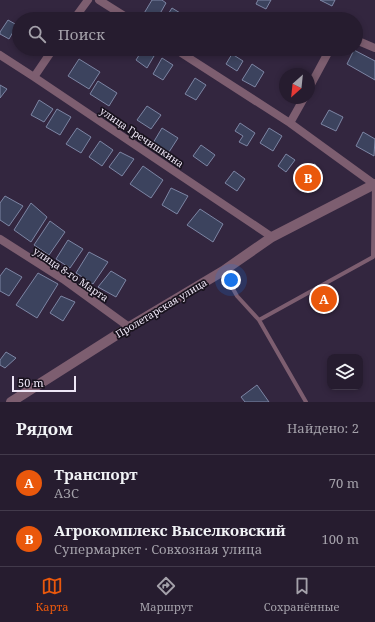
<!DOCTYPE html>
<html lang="ru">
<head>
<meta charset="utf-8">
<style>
	body { margin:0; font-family:"Noto Serif",serif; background:#2e2537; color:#f1f3f6 }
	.controls { position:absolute; right:12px; bottom:12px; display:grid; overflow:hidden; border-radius:8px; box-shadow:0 2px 6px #0003 }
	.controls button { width:36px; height:36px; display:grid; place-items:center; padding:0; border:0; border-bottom:1px solid #423a4b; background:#261c2f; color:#f1f3f6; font:20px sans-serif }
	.compass { position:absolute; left:279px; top:68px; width:36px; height:36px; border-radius:50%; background:#261c2f; box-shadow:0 2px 6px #0003; rotate:207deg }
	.scale { position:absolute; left:12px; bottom:10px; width:64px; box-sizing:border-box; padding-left:4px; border:2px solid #eee6f6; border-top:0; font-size:11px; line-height:14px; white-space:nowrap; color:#eee6f6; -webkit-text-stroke:3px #18121d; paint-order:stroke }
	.you { position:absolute; left:231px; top:280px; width:14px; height:14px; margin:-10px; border:3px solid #fff; border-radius:50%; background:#1a73e8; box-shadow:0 0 0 6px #1a73e833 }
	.badge { display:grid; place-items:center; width:26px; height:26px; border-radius:50%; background:#ea580c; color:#fff; font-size:13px; font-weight:700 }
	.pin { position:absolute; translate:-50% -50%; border:2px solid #fff; box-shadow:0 1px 4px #0006 }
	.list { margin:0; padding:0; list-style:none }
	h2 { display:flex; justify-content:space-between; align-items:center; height:52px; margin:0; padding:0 16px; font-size:17px }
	h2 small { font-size:13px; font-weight:400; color:#a4a1aa }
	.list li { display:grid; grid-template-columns:26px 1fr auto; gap:12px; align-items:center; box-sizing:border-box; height:56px; padding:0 16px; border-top:1px solid #423a4b }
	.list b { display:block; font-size:15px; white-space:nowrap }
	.list p { margin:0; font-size:13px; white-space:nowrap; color:#a4a1aa }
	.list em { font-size:13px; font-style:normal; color:#a4a1aa }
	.icon { flex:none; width:22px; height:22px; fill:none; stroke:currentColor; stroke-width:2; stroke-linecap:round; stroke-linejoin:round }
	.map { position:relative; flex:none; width:375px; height:402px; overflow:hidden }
	.search { position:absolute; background:#261c2f; box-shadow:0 2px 6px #0003; left:12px; right:12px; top:12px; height:44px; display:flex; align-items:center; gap:10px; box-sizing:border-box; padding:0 14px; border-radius:22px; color:#a4a1aa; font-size:15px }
	.sheet { height:164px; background:#261c2f }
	nav { display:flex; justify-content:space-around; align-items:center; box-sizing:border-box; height:56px; border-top:1px solid #423a4b; background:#261c2f; font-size:11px; color:#a4a1aa }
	nav a { display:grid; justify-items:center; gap:2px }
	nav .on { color:#ea580c }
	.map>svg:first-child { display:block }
</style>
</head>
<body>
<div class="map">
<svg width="375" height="402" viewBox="0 0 375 402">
	<rect width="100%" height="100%" fill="#33263f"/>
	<path fill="#3c435e" stroke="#7d85a4" d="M152,0h10l4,3 -9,16h-7l-7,-4z
		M258,0h13l-5,9 -10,-5z
		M320,0h15l-3,6z
		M172,8l13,8 -2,3h-18z
		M8,20l9,5 -8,14 -9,-5v-2z
		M143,49l11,7 -7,12 -11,-8z
		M354,50l21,11v19l-28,-16z
		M232,54l11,7 -6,10 -11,-7z
		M162,58l11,7 -10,15 -10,-6z
		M79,59l21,13 -11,17 -21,-13z
		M252,64l12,8 -9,15 -13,-7z
		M195,78l11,7 -10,15 -11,-6z
		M98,81l19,12 -8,13 -19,-12z
		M0,85l7,4 -7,9z
		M39,100l14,9 -9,13 -13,-7z
		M147,106l14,9 -10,14 -14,-9z
		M57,109l14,8 -11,18 -14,-8z
		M329,110l14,7 -7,14 -15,-7z
		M240,123l15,10 -8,13 -8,-4 4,-6 -8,-5z
		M77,128l14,9 -10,16 -15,-9z
		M162,128l16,10 -9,14 -16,-9z
		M269,128l13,8 -9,15 -13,-8z
		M363,132l12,7 -1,17 -18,-10z
		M100,141l13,9 -11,16 -13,-9z
		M201,145l14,10 -8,11 -14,-10z
		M120,152l14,7 -12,17 -13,-9z
		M286,154l9,6 -9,12 -8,-6z
		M315,164l6,14 -15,6 -6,-14z
		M143,166l20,14 -12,18 -21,-14z
		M234,171l11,8 -8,12 -12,-8z
		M171,188l17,8 -11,18 -15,-9z
		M5,196l18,10 -14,20 -9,-6v-17z
		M31,203l16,14 -16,25 -17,-12z
		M200,209l23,15 -10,18 -26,-17z
		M50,221l15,11 -16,23 -15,-10z
		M68,240l15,9 -13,19 -14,-9z
		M89,252l19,10 -15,22 -17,-11z
		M6,268l16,9 -13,19 -9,-5v-15z
		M111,271l15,9 -10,17 -18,-10z
		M38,273l20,11 -21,34 -21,-13z
		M326,292l4,10 -9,3 -3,-10z
		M61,296l14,6 -12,19 -13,-8z
		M6,352l10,6 -11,10 -5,-3v-5z
		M257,385l12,17h-24l-4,-5z"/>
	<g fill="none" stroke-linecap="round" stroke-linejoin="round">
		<path stroke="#7d5e70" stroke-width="4" d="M223,271l14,25 22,24 114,-63 1,-72
			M259,320l47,82"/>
		<path stroke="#7d5e70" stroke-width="8" d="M99,0l30,19
			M74,19l14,-19
			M356,40l19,8
			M175,49l115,74 84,61
			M0,55l34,22 238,160
			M34,77l19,-28
			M309,88l21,-39
			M290,123l14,-25
			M0,239l63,40 66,48"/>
		<path stroke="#7d5e70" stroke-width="10" d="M11,402l118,-75 94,-56 49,-34 103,-53"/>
	</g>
	<g text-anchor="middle" stroke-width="3.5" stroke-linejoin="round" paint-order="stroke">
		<g font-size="10" fill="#eee6f6" stroke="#18121d">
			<text transform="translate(142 137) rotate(34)" y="4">улица Гречишкина</text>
			<text transform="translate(71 274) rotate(34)" y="4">улица 8-го Марта</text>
			<text transform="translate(161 308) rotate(-31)" y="4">Пролетарская улица</text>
		</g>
	</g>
</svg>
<div class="controls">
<button><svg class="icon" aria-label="layers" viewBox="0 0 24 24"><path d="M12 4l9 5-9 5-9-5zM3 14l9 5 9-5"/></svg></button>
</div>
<svg class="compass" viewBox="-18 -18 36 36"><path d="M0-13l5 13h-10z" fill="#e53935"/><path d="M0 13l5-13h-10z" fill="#a4a1aa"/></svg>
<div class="scale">50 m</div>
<div class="you"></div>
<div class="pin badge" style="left:324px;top:299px">A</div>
<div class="pin badge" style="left:308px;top:178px">B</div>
<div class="search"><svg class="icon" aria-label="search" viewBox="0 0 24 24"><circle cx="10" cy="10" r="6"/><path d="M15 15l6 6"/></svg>Поиск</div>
</div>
<section class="sheet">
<h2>Рядом<small>Найдено: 2</small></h2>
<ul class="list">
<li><span class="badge">A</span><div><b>Транспорт</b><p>АЗС</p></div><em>70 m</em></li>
<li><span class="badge">B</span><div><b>Агрокомплекс Выселковский</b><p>Супермаркет · Совхозная улица</p></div><em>100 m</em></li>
</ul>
</section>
<nav>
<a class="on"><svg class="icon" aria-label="map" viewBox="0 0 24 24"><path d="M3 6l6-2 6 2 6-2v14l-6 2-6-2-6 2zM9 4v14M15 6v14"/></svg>Карта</a>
<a><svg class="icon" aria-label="directions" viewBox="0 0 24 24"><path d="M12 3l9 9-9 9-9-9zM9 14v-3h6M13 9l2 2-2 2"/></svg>Маршрут</a>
<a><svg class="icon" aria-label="saved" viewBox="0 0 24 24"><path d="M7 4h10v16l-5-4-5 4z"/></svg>Сохранённые</a>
</nav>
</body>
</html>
